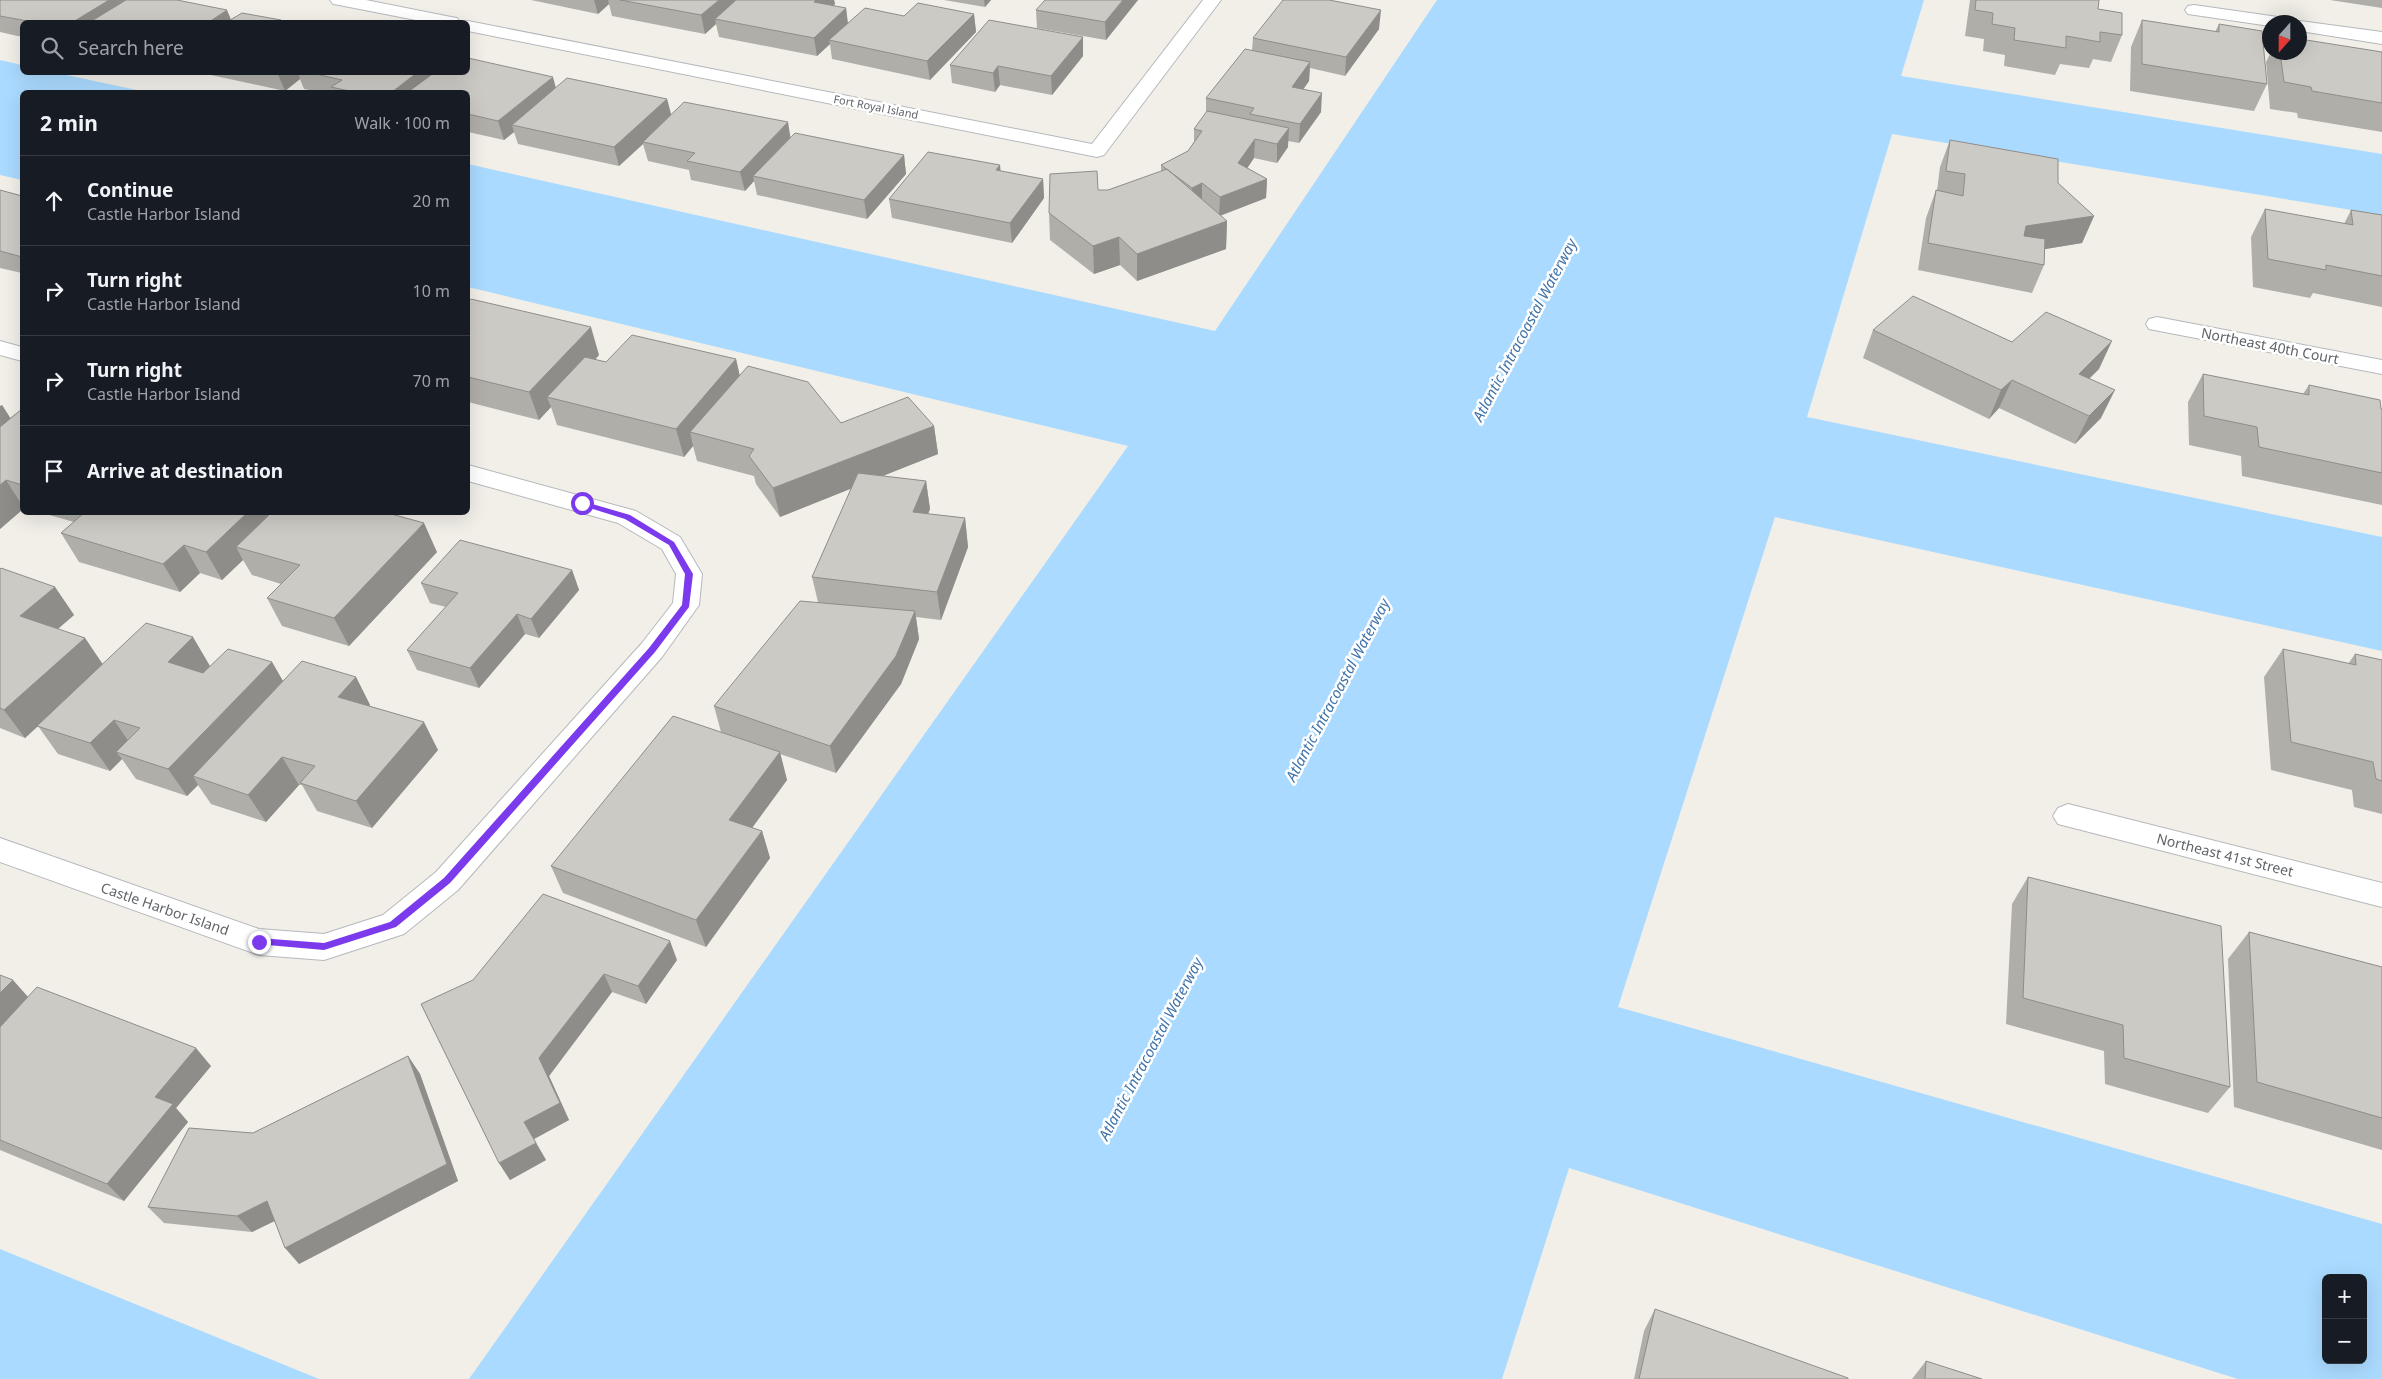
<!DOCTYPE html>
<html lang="en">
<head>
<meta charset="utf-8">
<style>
	body { margin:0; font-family:"Noto Sans",sans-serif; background:#20242c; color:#f1f3f6 }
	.controls { position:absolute; right:15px; bottom:15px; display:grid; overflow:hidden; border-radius:8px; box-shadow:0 5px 20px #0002 }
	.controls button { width:45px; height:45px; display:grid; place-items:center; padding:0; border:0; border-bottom:1px solid #363941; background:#171b24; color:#f1f3f6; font:25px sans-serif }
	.compass { position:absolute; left:2262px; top:15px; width:45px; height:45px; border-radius:50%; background:#171b24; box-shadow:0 5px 20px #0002; rotate:201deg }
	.stop { position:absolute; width:15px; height:15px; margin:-11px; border:4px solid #7c3aed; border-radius:50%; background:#fff }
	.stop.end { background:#7c3aed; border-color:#fff; box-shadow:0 1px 5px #0008 }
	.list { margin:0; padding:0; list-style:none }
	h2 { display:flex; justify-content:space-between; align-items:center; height:65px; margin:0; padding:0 20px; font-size:21px }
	h2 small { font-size:16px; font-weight:400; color:#9ea1a6 }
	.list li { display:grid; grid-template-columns:32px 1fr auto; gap:15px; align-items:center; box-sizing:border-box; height:90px; padding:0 20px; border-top:1px solid #363941 }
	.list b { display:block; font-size:19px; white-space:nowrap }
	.list p { margin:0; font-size:16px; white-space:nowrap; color:#9ea1a6 }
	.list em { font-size:16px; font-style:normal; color:#9ea1a6 }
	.icon { flex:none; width:28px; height:28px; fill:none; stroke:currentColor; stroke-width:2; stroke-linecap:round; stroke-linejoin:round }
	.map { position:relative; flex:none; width:2382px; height:1379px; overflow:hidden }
	.search { position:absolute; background:#171b24; box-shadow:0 5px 20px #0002; left:20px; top:20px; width:450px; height:55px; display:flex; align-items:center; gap:12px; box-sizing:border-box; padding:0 18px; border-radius:8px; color:#9ea1a6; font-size:19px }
	.panel { position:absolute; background:#171b24; box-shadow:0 5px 20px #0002; left:20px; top:90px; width:450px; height:425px; border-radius:8px }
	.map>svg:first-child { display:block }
</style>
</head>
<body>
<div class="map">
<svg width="2382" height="1379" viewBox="0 0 2382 1379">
	<rect width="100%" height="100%" fill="#f1efe8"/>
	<path fill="#aadaff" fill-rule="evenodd" d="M1437,0h487l-23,76 481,78v61l-490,-81 -85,283 575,120v114l-607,-134 -157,490 764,217v155h-144l-669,-211 -67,211h-1033l659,-933 -660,-159v-123l747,167zM2326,1278h37v82h-37z
		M0,60l22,5v7l35,1 89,19h-124v88l-22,-5z
		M0,1249l319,130h-319z"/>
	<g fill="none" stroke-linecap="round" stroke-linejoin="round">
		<g stroke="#b5b8bc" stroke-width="2">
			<path id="street" d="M330,0h36l85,17 6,1 3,4h-34l-87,-17 -6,-1z
				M1203,0h18l-117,155 -7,2 -629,-126v-9h-7l7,-1 624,123z
				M2194,5l84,12 6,1 3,4h-17v4l-82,-12 -3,-4 3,-4z
				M2300,21l82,11v12l-82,-13v-9h-7z
				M2157,317l225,43v14l-233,-45 -3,-5 3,-5z
				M0,341l22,6v14l-22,-6z
				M468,465l168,46 44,26 22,37 -3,31 -37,52 -204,233 -54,44 -80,26 -65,-5 -259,-93v-24l259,91 65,5 59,-19 53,-43 206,-229 31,-40 3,-29 -14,-25 -44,-26 -150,-42z
				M2068,804l314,79v24l-324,-83 -5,-8 5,-8z"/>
		</g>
		<use href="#street" fill="#fff" fill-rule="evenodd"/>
	</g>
	<path fill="#afaea9" d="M0,0l231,20h50l1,2h-260v15l-22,-5z
		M531,0h303l1,4 -2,2 13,2 2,15 56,-7 70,-2 2,18 -46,48 -98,-21 -2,-15 -13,12 -98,-19 -3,-13 -11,10 -93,-18 -3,-12 -11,10z
		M944,0h47l-6,7z
		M1138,0l-32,40 -69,-12 -1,-18z
		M1970,0h129l-1,9 24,26 -11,27 -18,-3 -4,9 -29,-4 -5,11 -51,-9 1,-11 -22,-4 1,-12 -19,-3z
		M2330,0h52v8z
		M2142,20l73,12 4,-8 48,60 -13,27 -124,-20 1,-44z
		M1379,29l-34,47 -35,-8 -1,13 -6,9 18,22 -22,31 -11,-2v6l-11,16 -23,-5 -7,10 20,11 -1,19 -46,18 7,5 -1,28 -89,32 -17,-16 -26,9 -44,-34 -1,-27 49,-23h10l53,-18v-7l27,-14 6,-9v-13l12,-15v-16l46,-48 1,-12z
		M2271,52h111v80l-84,-14 -1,-5 -27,-4 -4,-47z
		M1083,56l-31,39 -52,-10 -5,7 -43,-9 -2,-18z
		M197,72h271l88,16 111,11 4,16 120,22 113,18 2,19 -39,45 -110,-24 -3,-14 -9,10 -54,-11 -2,-10 -41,-9 -5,-17 -24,22 -101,-22 -4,-12 -10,8 -36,-8v-40h-147l-17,-3 -4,-10 -15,12z
		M1950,140l108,43 36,33 -12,27 -37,6 -1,16 -12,28 -114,-23 8,-52 10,-28 1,1 3,-24z
		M1000,165v6l43,8 1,19 -32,45 -120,-25 -3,-19z
		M0,190l22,6v77l-22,-5z
		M2265,209l79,15 7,-14 31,5v92l-69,-14 -3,5 -57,-11 -2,-50z
		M468,302l131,53 -4,5 11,2 130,-3 4,17 101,47 93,3 4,28 -56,22 44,5 4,28 -2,5 37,4 3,29 -27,73 -25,-3 3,22 -18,45 -65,89 -56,-19 7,26 -35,48 10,3 8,27 -64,89 -143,-54 -12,-27 170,-134 -7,-26 104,-104 -6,-25 40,-89 -72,29 -24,-33 -2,-8 -57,-15 -4,-15 -9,11 -127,-32 -6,-18 -12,13 -71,-18z
		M1873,330l139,12 87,27 -10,9 12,40 -26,26 -76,-36 -10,11 -126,-61z
		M2203,374l100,20 6,-9 73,24v96l-140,-29 -1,-20 -52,-11 -1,-43z
		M2,405l8,13 12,-9v101l-22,19z
		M39,512h345l53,40 -88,94 -67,-20 -15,-28 14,-14 -29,-9 -9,-15 -21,20 -22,-7 -20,19 -101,-30 -18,-29 13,-11z
		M0,569l55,18 19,28 -16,14 27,9 17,26 108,2 -8,7 70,-11 11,19 73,-4 14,28 -1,1 69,44 -66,78 -55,-17 -15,-26h-3l-33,37 -55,-18 -13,-19 -11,11 -51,-17 -14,-20 -12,12 -52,-17 -20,-28 -13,12 -25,-10z
		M572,570l7,20 -40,48 -14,-4 -46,54 -62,-18 -10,-20 39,-43 -16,-4 -9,-20z
		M2283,649l65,15 7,-10 27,6v154l-28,-7 -2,-17 -81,-20 -7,-93z
		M2028,877l202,210 -22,26 -103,-29 -1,-33 -98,-27 6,-120z
		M2249,932l133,35v183l-148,-43 -6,-148z
		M677,960l-31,44 -34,-12 -63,84 20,44 -35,19 12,21 -36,20 -11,-17 -78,-159z
		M0,975l28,22 183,69 -35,42 12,14 -64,79 -124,-51z
		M408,1056l12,18 38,107 -159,83 -25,-43 -22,11 -88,-9 -16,-16 105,-74z
		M1655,1309l193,70h-214l10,-48z
		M1926,1361l56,18h-70z"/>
	<path fill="#8f8d8a" d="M109,0h26l-24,22h-38z
		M594,0h14l1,4 -11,10z
		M719,0h24l-28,19 1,5 -11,10 -4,-19z
		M816,0h18l1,4 -18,16 -3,-18z
		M984,0h7l-6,7z
		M1123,0h15l-32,40 -1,-18z
		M846,8l2,18 -19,14 1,4 -13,12 -3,-18z
		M227,10l5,12h-23z
		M1381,10l-2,19 -34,47 1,-19z
		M974,14l2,18 -46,48 -3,-19z
		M1083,37v19l-31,39 -1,-19z
		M1310,62l-1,19 -18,25 1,-19z
		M998,66l2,19 -5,7 -2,-19z
		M277,72h21l2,7 -15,12z
		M418,72h31l-26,20h-31z
		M553,77l5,19 -46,29 2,7 -10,8 -6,-19z
		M1322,93l-1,19 -22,31 1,-19z
		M667,99l5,19 -29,24v2l-24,22 -5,-19z
		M788,122l3,19 -38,35 1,5 -9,10 -5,-19z
		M1289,128l-1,19 -11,16v-19z
		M1255,139l-1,19 -16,24v-19z
		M904,155l2,19 -39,45 -3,-19z
		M1000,165l2,19 -6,-14z
		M1043,179l1,19 -32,45 -2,-20z
		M1267,179l-1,19 -47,18 1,-19z
		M1202,183v20l-10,4v-19z
		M2094,216l-12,27 -67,11 11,-28z
		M1227,221l-1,28 -89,32v-27z
		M1119,237l1,28 -26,9 -1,-28z
		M591,327l8,28 -41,45 -11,-3 4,10 -12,13 -10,-28z
		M2112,341l-13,28 -33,33 13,-28z
		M736,359l6,28 -52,45 3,14 -9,11 -8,-28z
		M2012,380l-13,28 -10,11 12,-29z
		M2115,390l-14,28 -26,26 14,-28z
		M2,405l18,28 -20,16v-43z
		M934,426l4,28 -158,63 -7,-29z
		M6,480l16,25v5l-22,19v-44z
		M926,481l4,28 -13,32 -4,-29z
		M248,512l44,1 -56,34 7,13 -21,20 -16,-28z
		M965,518l3,29 -27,73 -4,-28z
		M424,523l13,29 -88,94 -15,-28z
		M184,545l16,28 -20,19 -17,-28z
		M572,570l7,20 -40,48 -8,-19z
		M55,587l19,28 -34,29 -20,-28z
		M915,611l4,28 -18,45 -65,89 -6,-27z
		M517,614l8,20 -46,54 -9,-20z
		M193,637l17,29 -24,24 -18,-28z
		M85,638l19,28 -79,72 -21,-28z
		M272,662l16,28 -95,86 5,9 -11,11 -19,-27z
		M356,677l14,28 -17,20 -15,-28z
		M114,720l19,28 -17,4 6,7 -12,12 -20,-28z
		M424,722l14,28 -66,78 -16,-27z
		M780,752l7,28 -49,67 -9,-27z
		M282,757l17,28 -33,37 -18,-27z
		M762,831l8,27 -64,89 -10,-27z
		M670,941l7,19 -31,44 -8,-18z
		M604,974l8,18 -63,84 20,44 -35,19 -10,-17 15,-64z
		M13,980l16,18 -29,31v-36z
		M196,1048l15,18 -35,42 12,14 -64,79 -17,-17 48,-87z
		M408,1056l12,18 38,107 -159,83 -14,-16z
		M536,1143l10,17 -36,20 -11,-17z
		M267,1201l14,17 -29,14 -15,-16z"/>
	<path fill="#cccac5" stroke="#8f8d8a" d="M0,0h109l-36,22h-40l-33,-6z
		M126,0h51l50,10 -18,12h-119z
		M620,0h99l-18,15z
		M736,0h80l-2,2 32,6 -32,30 -99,-19z
		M1045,0h78l-18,22 -69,-12z
		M1283,0h46l52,10 -35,47 -93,-19z
		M1976,0h123l-1,9 24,4v22l-22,-3v10l-34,-6v12l-52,-8 1,-12 -23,-4 1,-11 -18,-3z
		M918,3l56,11 -47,47 -98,-21 36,-32 39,8z
		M242,13l39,7 -3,2h-51z
		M989,20l94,17 -32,39 -53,-10 -5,7 -43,-8z
		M2142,20l77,12v-8l43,7 5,53 -125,-20z
		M2300,39l82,13v51l-70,-12 -1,-4 -27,-5 -4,-30h20z
		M1245,49l65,13 -18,25 30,6 -22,31 -50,-10 4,-6 -48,-10z
		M468,58l85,19 -55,44 -30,-7v-22h-60l27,-20h33z
		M307,72h111l-26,20h-38l-23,-5 11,-7z
		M567,78l100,21 -53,48 -102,-22z
		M684,102l104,20 -48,50 -53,-11 8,-8 -52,-11z
		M1207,111l82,17 -12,16 -22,-5 -17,24 29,16 -47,18 -18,-14 -10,5 -31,-23 27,-14 14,-20 -8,-2z
		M795,133l109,22 -40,45 -111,-24z
		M1950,140l108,19v24l36,33 -68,10 -2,10 21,3 -1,26 -116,-22 8,-53 27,6 2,-22 -19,-3z
		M928,152l72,13 -4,5 47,9 -33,44 -121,-24z
		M1167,169l60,52 -90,33 -18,-17 -26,9 -44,-33 1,-39 47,-3 1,19h10z
		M0,190l22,6v61l-22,-6z
		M2265,209l88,16 -2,-15 31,5v61l-56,-11v5l-58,-11z
		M1913,296l99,46 34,-30 66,29 -33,33 36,16 -26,26 -77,-36 -11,10 -128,-60z
		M471,299l120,28 -62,65 -61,-15v-75z
		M632,335l104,24 -60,70 -129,-32 38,-40 21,5z
		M748,366l60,16 33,41 67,-26 26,29 -161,62 -24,-32 5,-7 -64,-17z
		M2203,374l106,21v-10l71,15 1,9h1v64l-123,-26 -2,-20 -53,-11z
		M22,409v76l-16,-5 -6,5v-58z
		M858,473l68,8 -13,31 52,6 -28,74 -125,-15z
		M85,512h163l-42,40 -22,-7 -21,19 -102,-31z
		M272,512h112l40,11 -90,95 -67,-20 33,-33 -64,-18z
		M460,540l112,30 -41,49 -14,-5 -47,54 -63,-18 51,-57 -37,-10z
		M1,568l54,19 -35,29 65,22 -81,72 -4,-2v-139z
		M800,601l115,10 -19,45 -66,90 -116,-40z
		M146,623l47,14 -25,25 35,11 25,-24 44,13 -104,107 -52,-17 24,-24 -26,-8 -24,23 -53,-17z
		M2283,649l73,16 -1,-11 27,6v121l-6,-2 -3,-17 -82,-20z
		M302,661l54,16 -18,20 86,25 -68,79 -56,-18 15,-17 -33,-9 -34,38 -55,-19z
		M673,716l107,36 -51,68 33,11 -66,89 -145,-54z
		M2028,877l193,49 9,161 -106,-29 -1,-33 -100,-27z
		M543,894l127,47 -32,45 -34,-12 -65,84 21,45 -36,19 12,21 -37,20 -78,-159 52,-24z
		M2249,932l133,35v151l-125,-36z
		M0,975l13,5 -13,13z
		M37,987l159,61 -41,49 18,7 -66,80 -107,-44v-113z
		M408,1056l39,108 -162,84 -18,-47 -30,15 -89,-9 41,-79 64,5z
		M1655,1309l193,69v1h-209z
		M1926,1361l56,18h-57z"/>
	<path fill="#7c3aed" d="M582,501l48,14 44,27 19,32 -4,33 -34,45 -205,231 -54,44 -72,23 -68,-6 -2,-2 5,-4 65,5 66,-21 54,-44 205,-230 33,-43 3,-31 -16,-29 -44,-26 -45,-14 -1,-2z"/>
	<g text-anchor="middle" stroke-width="5" stroke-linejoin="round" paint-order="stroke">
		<g font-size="11" fill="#5f6368" stroke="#fff">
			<text transform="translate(876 107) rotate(11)" y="4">Fort Royal Island</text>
		</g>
		<g font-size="14" fill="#5f6368" stroke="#fff">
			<text transform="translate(2270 346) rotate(11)" y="5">Northeast 40th Court</text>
			<text transform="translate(2225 855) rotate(14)" y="5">Northeast 41st Street</text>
			<text transform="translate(165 909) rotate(19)" y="5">Castle Harbor Island</text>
		</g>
		<g font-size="15" font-style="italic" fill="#4174aa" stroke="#fff">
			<text transform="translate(1525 330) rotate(-62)" y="5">Atlantic Intracoastal Waterway</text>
			<text transform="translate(1338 690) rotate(-62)" y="5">Atlantic Intracoastal Waterway</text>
			<text transform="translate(1151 1049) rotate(-62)" y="5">Atlantic Intracoastal Waterway</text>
		</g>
	</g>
</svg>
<div class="controls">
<button>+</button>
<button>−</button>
</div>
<svg class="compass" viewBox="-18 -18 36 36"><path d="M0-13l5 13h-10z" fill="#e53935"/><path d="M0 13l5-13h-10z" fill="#9ea1a6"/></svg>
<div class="stop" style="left:582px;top:503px"></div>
<div class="stop end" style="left:259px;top:942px"></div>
<div class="search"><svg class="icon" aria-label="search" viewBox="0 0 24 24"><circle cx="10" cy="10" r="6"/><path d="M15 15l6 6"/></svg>Search here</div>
<section class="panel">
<h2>2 min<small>Walk · 100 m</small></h2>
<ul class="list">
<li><svg class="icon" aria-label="ahead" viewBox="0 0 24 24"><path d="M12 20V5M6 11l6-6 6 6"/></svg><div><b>Continue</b><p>Castle Harbor Island</p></div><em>20 m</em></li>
<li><svg class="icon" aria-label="right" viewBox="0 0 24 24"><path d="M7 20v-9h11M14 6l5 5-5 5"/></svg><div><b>Turn right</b><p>Castle Harbor Island</p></div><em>10 m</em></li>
<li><svg class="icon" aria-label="right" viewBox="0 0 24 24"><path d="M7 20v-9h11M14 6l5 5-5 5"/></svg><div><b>Turn right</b><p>Castle Harbor Island</p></div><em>70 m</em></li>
<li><svg class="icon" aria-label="arrive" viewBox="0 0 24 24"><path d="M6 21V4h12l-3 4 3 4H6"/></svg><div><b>Arrive at destination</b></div></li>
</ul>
</section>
</div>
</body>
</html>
